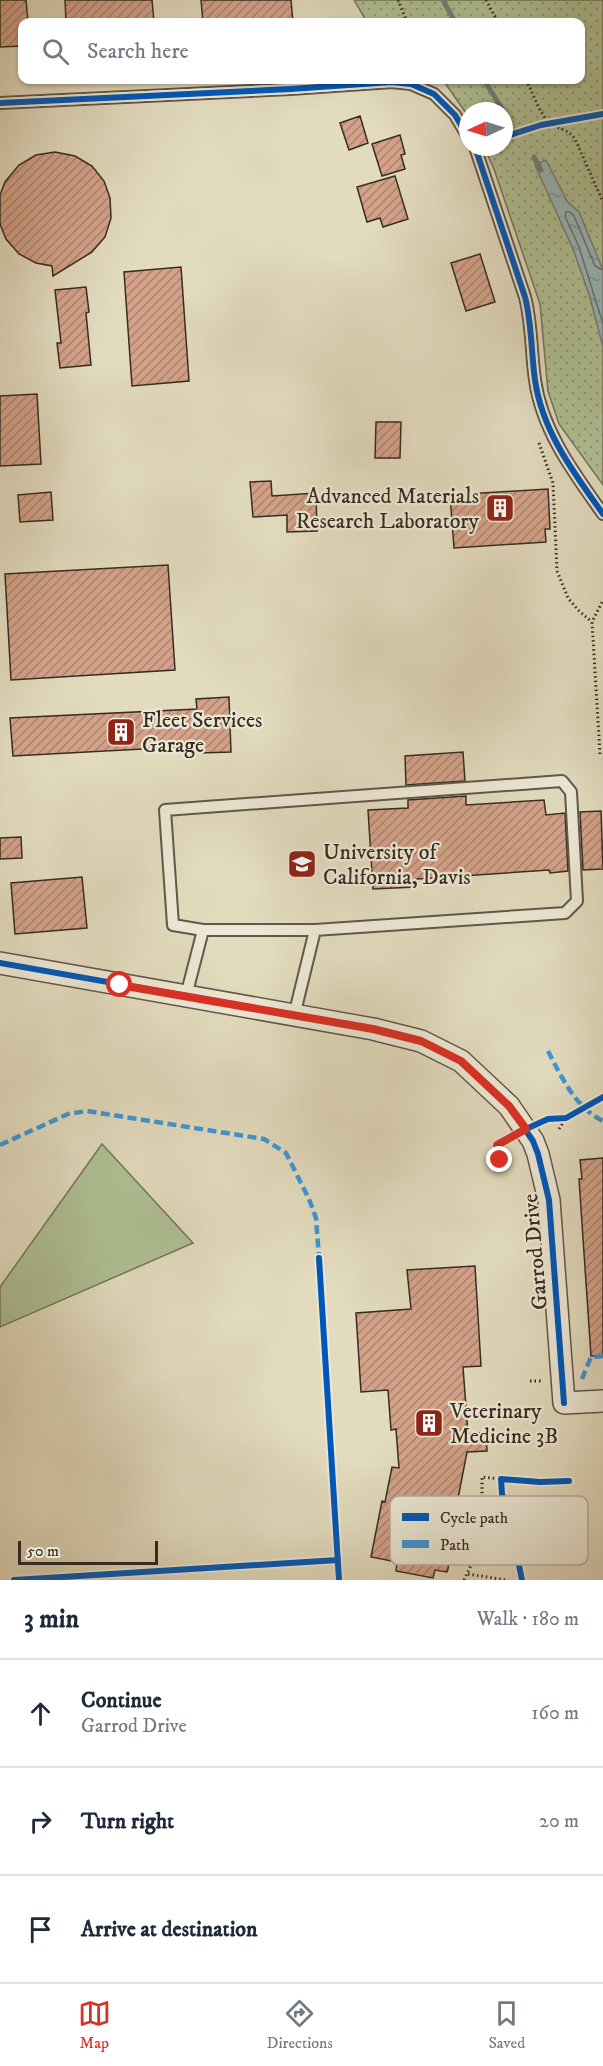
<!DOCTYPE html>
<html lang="en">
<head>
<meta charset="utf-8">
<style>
	body { margin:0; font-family:"IM FELL DW Pica",serif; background:#f2f2f3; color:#1f2937 }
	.compass { position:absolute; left:459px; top:102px; width:54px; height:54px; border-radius:50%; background:#fff; box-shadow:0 2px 4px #0004; rotate:266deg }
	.scale { position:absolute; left:18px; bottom:15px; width:140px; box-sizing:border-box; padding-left:6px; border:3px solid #372b22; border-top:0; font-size:16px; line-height:21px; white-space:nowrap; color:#372b22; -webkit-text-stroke:4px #ece8d5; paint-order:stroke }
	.stop { position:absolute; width:18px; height:18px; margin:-14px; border:4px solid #d93025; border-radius:50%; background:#fff }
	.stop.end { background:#d93025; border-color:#fff; box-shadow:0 2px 6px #0008 }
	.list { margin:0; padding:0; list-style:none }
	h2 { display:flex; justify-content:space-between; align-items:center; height:78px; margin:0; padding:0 24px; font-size:26px }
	h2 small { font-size:20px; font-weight:400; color:#747a83 }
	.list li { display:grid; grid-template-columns:39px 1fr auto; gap:18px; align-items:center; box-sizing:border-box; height:108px; padding:0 24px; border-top:2px solid #e0e1e3 }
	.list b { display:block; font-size:22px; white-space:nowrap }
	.list p { margin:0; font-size:20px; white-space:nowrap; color:#747a83 }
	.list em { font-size:20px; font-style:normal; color:#747a83 }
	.icon { flex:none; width:33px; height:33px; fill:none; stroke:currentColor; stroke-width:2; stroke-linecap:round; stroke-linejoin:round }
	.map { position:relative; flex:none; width:603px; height:1580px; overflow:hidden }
	.search { position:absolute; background:#fff; box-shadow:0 2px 4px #0004; left:18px; right:18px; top:18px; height:66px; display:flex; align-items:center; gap:15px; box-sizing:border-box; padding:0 21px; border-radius:12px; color:#747a83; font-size:22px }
	.sheet { height:402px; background:#fff }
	nav { display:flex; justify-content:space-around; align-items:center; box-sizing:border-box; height:84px; border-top:2px solid #e0e1e3; background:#fff; font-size:16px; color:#747a83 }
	nav a { display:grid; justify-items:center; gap:3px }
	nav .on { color:#d93025 }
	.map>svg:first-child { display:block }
</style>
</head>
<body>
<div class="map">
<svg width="603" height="1580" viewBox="0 0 603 1580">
	<defs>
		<pattern id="park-dots" width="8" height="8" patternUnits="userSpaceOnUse" patternTransform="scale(1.5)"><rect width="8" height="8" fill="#afc195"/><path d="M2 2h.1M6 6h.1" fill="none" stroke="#8f9d79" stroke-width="1.8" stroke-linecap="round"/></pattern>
		<pattern id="water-ripples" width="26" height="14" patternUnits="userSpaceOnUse" patternTransform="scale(1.5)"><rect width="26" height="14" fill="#98b9bb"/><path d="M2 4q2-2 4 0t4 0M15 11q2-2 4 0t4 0" fill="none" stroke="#7d9798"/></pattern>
		<pattern id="building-hatch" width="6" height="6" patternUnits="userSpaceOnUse" patternTransform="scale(1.5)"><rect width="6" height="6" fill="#d3a289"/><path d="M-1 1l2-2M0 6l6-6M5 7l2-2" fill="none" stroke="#ac8470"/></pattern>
	</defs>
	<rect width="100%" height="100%" fill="#e2dbbe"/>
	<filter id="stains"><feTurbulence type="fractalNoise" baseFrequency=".00333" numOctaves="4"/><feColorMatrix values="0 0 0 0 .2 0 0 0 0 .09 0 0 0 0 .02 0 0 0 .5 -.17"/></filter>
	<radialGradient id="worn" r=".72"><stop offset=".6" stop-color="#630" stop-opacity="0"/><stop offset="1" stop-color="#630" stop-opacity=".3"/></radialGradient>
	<path fill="#afc195" stroke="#73765c" stroke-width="1.5" d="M102,1144l91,99 -193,84v-40z"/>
	<path fill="url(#park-dots)" stroke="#73765c" stroke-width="1.5" d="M354,0h249v485l-44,-61 -11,-33 -8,-87 -46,-135 -10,-22h20v-36h-36v5l-25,-36h137v-58h-213z"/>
	<path fill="url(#water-ripples)" stroke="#71807e" stroke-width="1.5" d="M546,160l21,41 12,11 24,58v77l-14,-53 -16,-45 -38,-84z"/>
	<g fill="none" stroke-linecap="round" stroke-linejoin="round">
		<path stroke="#68726e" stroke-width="1.5" d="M603,270l-8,-4 -21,-50 -4,-4h-4l-1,4 14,31 24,77"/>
		<path stroke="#71807e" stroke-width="5" d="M443,0l12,22
			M484,80l19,30
			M534,157l7,13"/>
	</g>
	<path fill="url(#building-hatch)" stroke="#372b22" stroke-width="1.5" d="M0,0h26l2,22h-6v24l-22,1z
		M65,0h87l2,22h-88z
		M201,0h90l2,22h-90z
		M360,116l8,27 -19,7 -9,-27z
		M400,135l5,19 -4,1 4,14 -23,7 -10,-32z
		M55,152l20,4 17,10 12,15 6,17 1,20 -6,19 -13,15 -39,24 -1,-10 -16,-3 -17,-9 -13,-15 -6,-15v-29l5,-13 14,-17 17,-10z
		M395,176l13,43 -25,8 -3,-9 -13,4 -10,-35z
		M480,254l15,48 -29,9 -15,-48z
		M181,267l8,114 -57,5 -8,-114z
		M86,287l3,25 -3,1 5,52 -31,3 -3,-25h4l-6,-53z
		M37,394l4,70 -41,2v-70z
		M376,422h25l-1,36h-25z
		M271,481l1,15 44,-3 1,38 -30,1v-17l-34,2 -3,-35z
		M548,489l2,40h-5l1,13 -92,6 -4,-53z
		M51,492l2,28 -33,2 -2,-27z
		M168,565l7,105 -164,10 -6,-106z
		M229,697l2,55 -32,1 -1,-7 -185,10 -3,-38 187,-9 -1,-10z
		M463,752l2,29 -59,4 -1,-29z
		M466,796v9l78,-5 2,15 19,-2 3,58 -18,2 -1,-3 -132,9 -1,8 -43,2 -5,-79 40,-2v-8z
		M601,811l2,58 -20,1 -3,-58z
		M21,837l1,21 -22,1v-21z
		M82,877l5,51 -72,6 -4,-51z
		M603,1158v198h-12l-12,-177h3l-2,-19z
		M475,1266l6,100 -18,1 5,67 18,-2 1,19 -20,1 -19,98 3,1 -3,18 -1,3 -12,-2 -2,8 -37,-7 1,-9 -26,-5 11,-56 3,1 7,-35 7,1 -3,-39 -5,1 -3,-40 -27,2 -5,-79 55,-4 -4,-39z"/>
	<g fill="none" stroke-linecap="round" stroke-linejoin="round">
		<g stroke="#625749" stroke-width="14">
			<path id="service" d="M0,103l291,-14 101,-7 19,2 23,10 21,21 13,22
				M475,147l50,150c7,27 6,55 10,83 7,51 39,93 68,134
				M562,781l9,11 6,109 -12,12 -250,17h-112l-30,-5 -8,-115z
				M186,996l17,-66
				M294,1016l21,-86"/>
		</g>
		<g stroke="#625749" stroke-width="24">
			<path id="minor" d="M0,963l373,66 48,12 40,20 48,45 24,35 5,13 11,46 15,203 39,-2"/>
		</g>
		<path stroke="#372b22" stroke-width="3" stroke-dasharray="1.5 3" stroke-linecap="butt" d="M398,0l9,22
			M486,0l12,22
			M526,80c6,11 14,35 24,43 9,7 17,5 25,16l28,63
			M539,443l14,40 4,88 11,27 10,12 14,12
			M600,754l-8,-132 11,-22
			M559,1129l7,-11
			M497,1145l3,15
			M530,1381h12
			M483,1512l25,-1
			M478,1547l37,-7
			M468,1574l38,6
			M464,1580l10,-21 8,-31v-51l19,2"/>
		<use href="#service" stroke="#ece8d5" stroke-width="10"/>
		<use href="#minor" stroke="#ece8d5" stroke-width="21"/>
		<path stroke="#3e96d5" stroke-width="4.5" stroke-dasharray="9 4.5" stroke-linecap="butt" d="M548,1051c14,27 27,56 55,70
			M0,1145l68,-31 19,-3 177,28 22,14 23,46 7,19 3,40
			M582,1379l9,-22 12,-1"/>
		<g stroke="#ece8d5" stroke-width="10">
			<path id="cycleway" d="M0,103l291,-14 101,-7 19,2 23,10 21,21 13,22
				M504,137l37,-12 62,-11
				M475,147l50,150c7,27 6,55 10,83 7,51 39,93 68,134
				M0,963l373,66 48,12 40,20 48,45 24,35 5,13 11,46 15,203
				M497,1145l29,-16 22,-10 18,-1 37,-21
				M319,1258l20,322
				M14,1580l324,-20
				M522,1580l-14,-69 -6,-17 -1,-15 39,3 29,-1"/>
		</g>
		<use href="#cycleway" stroke="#0057b8" stroke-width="6"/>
	</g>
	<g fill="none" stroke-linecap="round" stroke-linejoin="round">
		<path stroke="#d93025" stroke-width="8" d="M120,985l253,44 48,12 40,20 48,45 17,23 -29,16 3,15"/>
	</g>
	<defs>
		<g id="building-square" transform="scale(1.5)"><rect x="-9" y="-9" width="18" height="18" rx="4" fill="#8f2418" stroke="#ece8d5"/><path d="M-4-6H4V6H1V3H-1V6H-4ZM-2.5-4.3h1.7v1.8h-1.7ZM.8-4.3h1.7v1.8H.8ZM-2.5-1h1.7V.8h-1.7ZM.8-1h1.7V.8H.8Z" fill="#fff"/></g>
		<g id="university-square" transform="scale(1.5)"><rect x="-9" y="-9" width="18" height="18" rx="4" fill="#8f2418" stroke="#ece8d5"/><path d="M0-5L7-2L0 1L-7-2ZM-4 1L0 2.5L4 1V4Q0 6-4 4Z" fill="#fff"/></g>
	</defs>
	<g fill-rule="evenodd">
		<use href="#building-square" x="500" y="508"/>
		<use href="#building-square" x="121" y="732"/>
		<use href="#university-square" x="302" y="864"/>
		<use href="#building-square" x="429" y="1423"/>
	</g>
	<g text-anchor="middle" stroke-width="4.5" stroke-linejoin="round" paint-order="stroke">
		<g font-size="22" fill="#372b22" stroke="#ece8d5" text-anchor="start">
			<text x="479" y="503" text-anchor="end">Advanced Materials<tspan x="479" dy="25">Research Laboratory</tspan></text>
			<text x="142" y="727">Fleet Services<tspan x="142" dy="25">Garage</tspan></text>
			<text x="323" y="859">University of<tspan x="323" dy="25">California, Davis</tspan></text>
			<text x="450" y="1418">Veterinary<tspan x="450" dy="25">Medicine 3B</tspan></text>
		</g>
		<g font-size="22" fill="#372b22" stroke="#ece8d5">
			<text transform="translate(534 1252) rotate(-95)" y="8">Garrod Drive</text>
		</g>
	</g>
	<rect x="390" y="1496" width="198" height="69" rx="9" fill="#ece8d5" stroke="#b6af9f" stroke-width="1.5"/>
	<rect x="402" y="1513" width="27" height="8" fill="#0057b8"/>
	<rect x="402" y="1540" width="27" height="8" fill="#3e96d5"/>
	<g font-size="16" fill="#372b22">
		<text x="440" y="1523">Cycle path</text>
		<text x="440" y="1550">Path</text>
	</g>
	<rect width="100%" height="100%" filter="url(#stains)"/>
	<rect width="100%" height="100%" fill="url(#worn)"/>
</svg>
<svg class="compass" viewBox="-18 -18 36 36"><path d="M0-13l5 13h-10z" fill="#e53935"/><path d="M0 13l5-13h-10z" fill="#747a83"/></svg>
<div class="scale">50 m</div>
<div class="stop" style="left:120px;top:985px"></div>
<div class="stop end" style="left:500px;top:1160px"></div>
<div class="search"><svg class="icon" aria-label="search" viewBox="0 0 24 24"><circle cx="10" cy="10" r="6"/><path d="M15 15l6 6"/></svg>Search here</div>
</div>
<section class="sheet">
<h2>3 min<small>Walk · 180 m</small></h2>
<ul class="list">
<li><svg class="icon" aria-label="ahead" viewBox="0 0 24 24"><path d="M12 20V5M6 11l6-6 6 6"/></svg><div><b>Continue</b><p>Garrod Drive</p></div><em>160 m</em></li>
<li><svg class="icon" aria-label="right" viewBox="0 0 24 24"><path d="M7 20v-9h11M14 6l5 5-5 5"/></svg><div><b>Turn right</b></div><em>20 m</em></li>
<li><svg class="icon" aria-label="arrive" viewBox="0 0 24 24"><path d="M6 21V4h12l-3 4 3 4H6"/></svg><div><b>Arrive at destination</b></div></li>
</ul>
</section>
<nav>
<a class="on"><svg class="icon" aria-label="map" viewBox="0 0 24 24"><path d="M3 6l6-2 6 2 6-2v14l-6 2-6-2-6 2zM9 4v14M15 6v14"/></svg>Map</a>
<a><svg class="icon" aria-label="directions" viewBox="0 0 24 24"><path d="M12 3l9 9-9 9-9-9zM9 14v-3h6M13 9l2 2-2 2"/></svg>Directions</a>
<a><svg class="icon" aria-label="saved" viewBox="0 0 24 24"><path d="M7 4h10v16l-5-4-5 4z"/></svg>Saved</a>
</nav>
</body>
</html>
